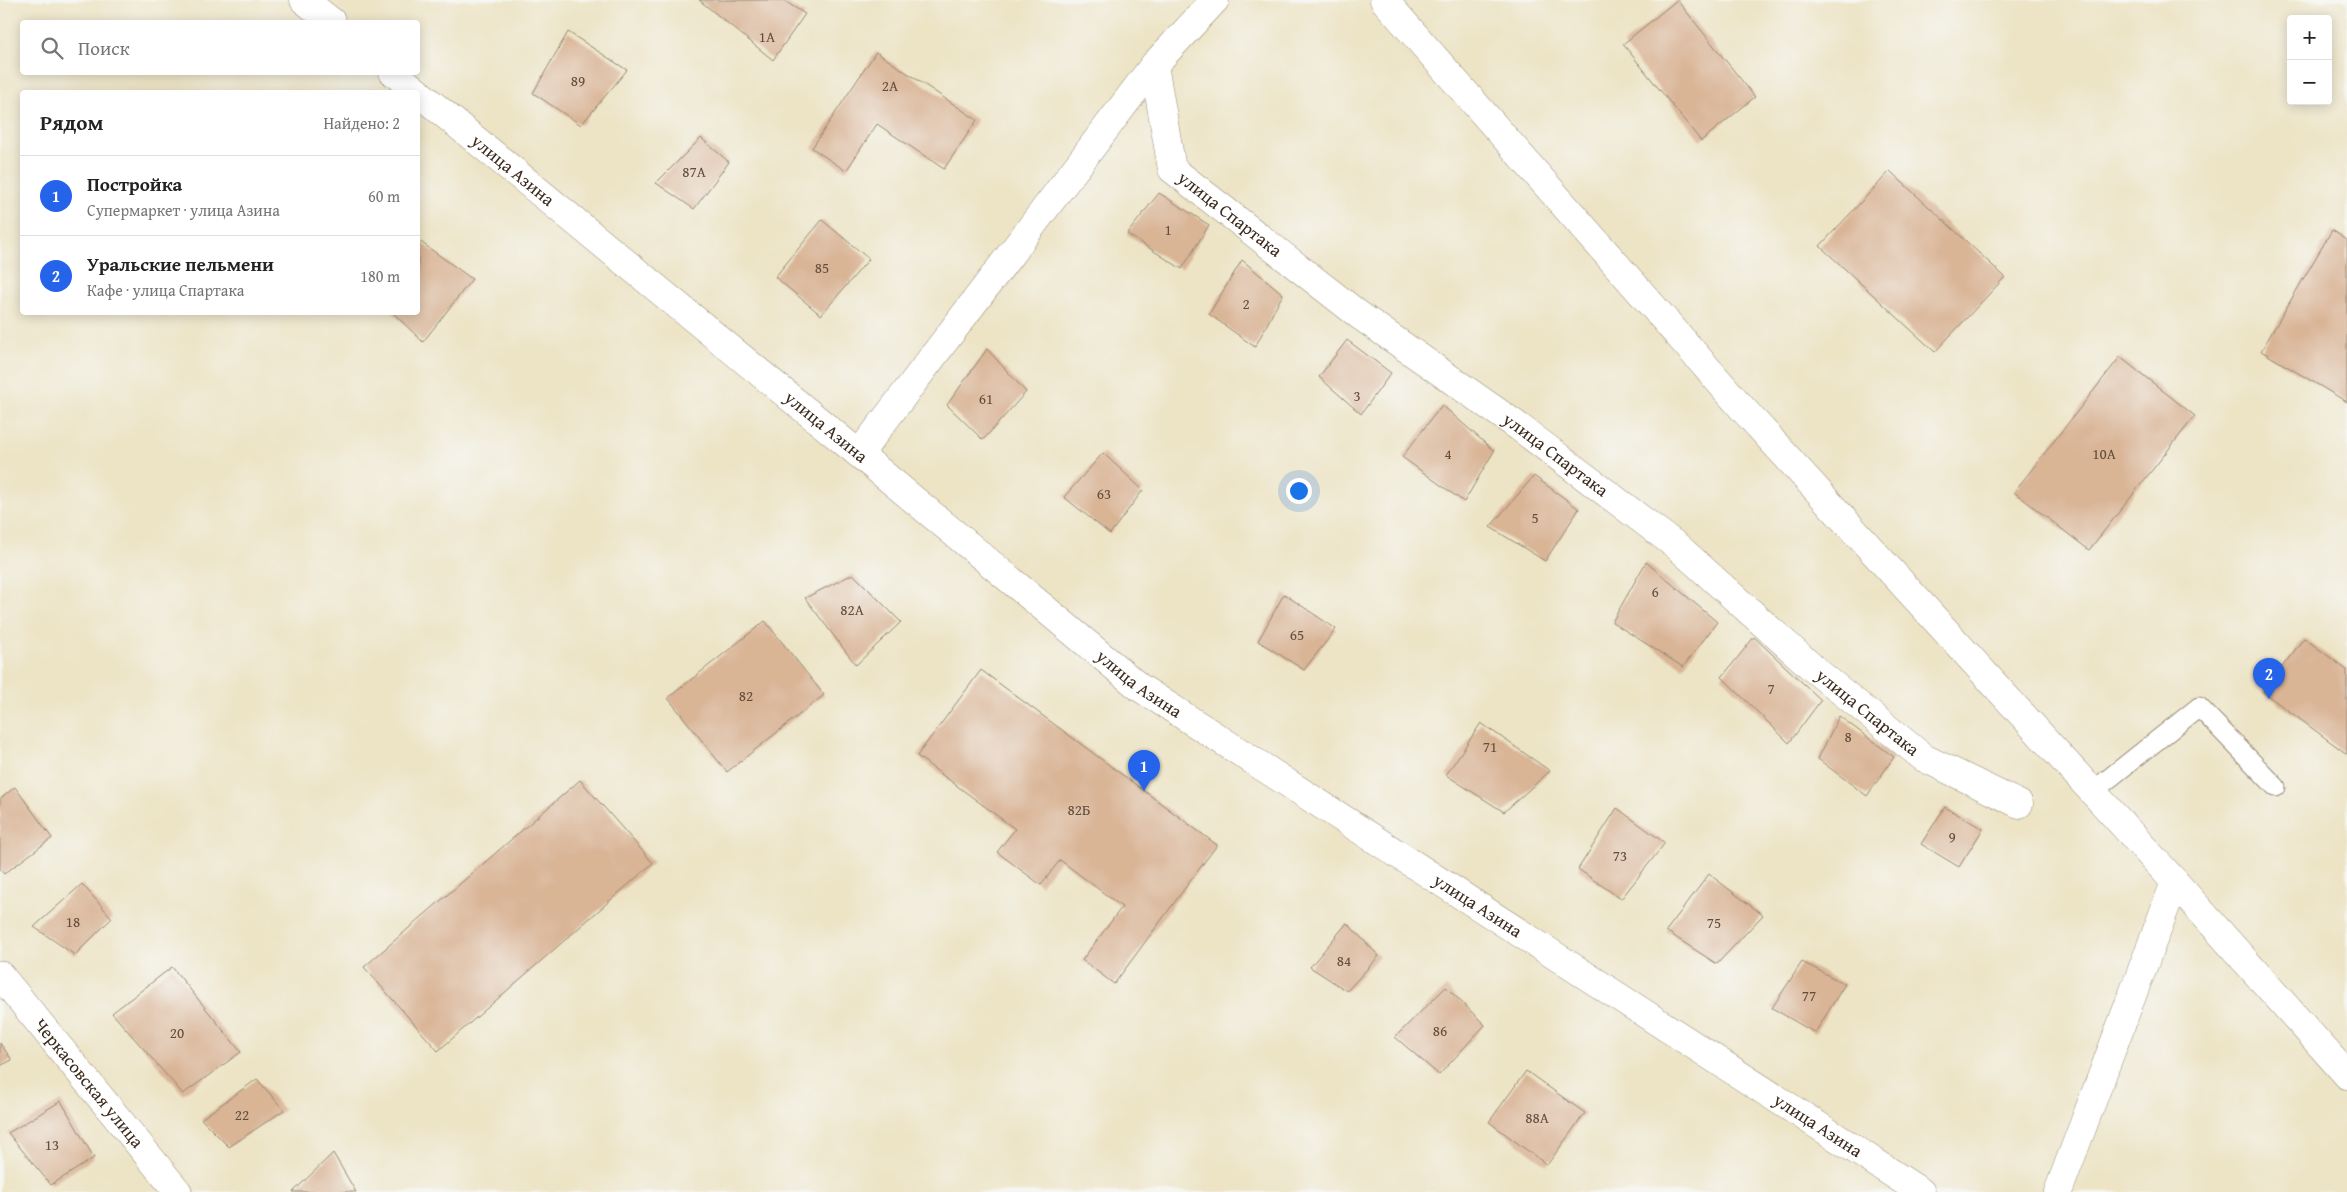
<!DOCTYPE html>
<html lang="ru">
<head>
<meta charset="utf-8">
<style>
	body { margin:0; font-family:"Gentium Book Plus",serif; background:#f2f2f2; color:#222 }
	.controls { position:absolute; right:15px; top:15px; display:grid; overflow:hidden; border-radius:5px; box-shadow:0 2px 12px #0003 }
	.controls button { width:45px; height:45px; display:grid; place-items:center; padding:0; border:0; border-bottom:1px solid #e0e0e0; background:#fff; color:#222; font:25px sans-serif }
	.you { position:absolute; left:1298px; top:490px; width:18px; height:18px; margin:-12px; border:4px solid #fff; border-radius:50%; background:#1a73e8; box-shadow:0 0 0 8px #1a73e833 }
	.badge { display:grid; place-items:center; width:32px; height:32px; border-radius:50%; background:#2563eb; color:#fff; font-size:16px; font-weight:700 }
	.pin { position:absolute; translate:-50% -41px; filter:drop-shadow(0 1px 2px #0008) }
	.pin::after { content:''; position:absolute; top:26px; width:18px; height:15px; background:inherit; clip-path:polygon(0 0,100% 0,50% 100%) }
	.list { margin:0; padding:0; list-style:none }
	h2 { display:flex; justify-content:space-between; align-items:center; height:65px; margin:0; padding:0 20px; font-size:21px }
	h2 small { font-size:16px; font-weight:400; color:#767676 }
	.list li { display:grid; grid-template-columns:32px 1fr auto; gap:15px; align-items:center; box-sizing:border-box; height:80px; padding:0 20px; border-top:1px solid #e0e0e0 }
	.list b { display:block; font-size:19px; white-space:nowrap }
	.list p { margin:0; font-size:16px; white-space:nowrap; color:#767676 }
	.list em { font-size:16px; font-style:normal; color:#767676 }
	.icon { flex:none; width:28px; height:28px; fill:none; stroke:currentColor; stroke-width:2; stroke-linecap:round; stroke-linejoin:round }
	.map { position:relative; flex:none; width:2347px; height:1192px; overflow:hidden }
	.search { position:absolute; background:#fff; box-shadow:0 2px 12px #0003; left:20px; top:20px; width:400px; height:55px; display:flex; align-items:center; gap:12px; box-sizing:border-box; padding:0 18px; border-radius:5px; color:#767676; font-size:19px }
	.panel { position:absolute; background:#fff; box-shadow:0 2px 12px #0003; left:20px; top:90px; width:400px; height:225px; border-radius:5px }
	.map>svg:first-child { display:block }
</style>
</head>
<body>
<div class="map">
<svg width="2347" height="1192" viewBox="0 0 2347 1192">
	<rect width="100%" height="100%" fill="#f6f6f2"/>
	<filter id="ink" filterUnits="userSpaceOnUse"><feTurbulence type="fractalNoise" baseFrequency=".02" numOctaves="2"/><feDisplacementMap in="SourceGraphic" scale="10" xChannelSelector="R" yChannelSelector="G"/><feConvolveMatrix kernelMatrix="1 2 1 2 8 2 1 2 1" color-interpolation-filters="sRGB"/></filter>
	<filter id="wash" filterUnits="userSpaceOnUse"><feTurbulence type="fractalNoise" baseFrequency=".0096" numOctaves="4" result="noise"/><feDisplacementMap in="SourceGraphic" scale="20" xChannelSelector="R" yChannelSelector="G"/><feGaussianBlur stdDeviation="1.12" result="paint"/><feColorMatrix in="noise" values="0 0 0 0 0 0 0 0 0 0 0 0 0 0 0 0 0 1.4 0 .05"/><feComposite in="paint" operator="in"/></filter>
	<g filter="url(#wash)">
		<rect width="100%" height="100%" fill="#ede4c6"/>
		<g id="blocks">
			<path fill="#d9b495" d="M699,0h84l22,14 -32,46z
				M1677,0l78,97 -54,44 -78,-97z
				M568,32l59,38 -46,55 -48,-32z
				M876,52l101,68 -33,49 -67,-45 -31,47 -34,-23z
				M701,138l28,24 -35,47 -38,-26z
				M1890,171l115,106 -70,75 -115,-106z
				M1159,193l50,32 -27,44 -55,-35z
				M822,220l47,39 -48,56 -46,-38z
				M2332,230l15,10v162l-86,-51z
				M418,240l54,39 -49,63 -31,-30h26z
				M1242,260l41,34 -28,53 -46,-33z
				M1347,340l44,33 -30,41 -42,-37z
				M987,349l39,43 -43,48 -36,-35z
				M2120,357l75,59 -106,134 -75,-58z
				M1442,405l52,46 -30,51 -62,-45z
				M1103,453l40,37 -33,44 -46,-37z
				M1534,476l45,33 -34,52 -55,-34z
				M1646,562l71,60 -34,45 -71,-45z
				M853,574l48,48 -45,43 -51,-67z
				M1284,594l52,35 -32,41 -46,-29z
				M765,621l59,74 -97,77 -59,-74z
				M1754,637l67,63 -32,43 -67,-66z
				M2304,638l43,32v84l-84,-62z
				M981,670l236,175 -103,139 -32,-24 40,-53 -62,-47 -19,25 -44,-33 18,-23 -98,-73z
				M1839,716l55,41 -27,39 -49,-37z
				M1481,723l69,48 -46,41 -58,-37z
				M580,780l73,83 -215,188 -74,-84z
				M15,787l37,51 -48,36 -4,-5v-70z
				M1945,807l38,22 -24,38 -38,-23z
				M1617,808l48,35 -44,56 -43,-30z
				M1709,874l54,41 -46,49 -51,-33z
				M82,884l30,34 -37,37 -41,-28z
				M1347,923l32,33 -32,35 -37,-24z
				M1802,962l43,22 -30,49 -43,-25z
				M172,967l69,85 -58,42 -71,-81z
				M1446,987l39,38 -46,50 -44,-38z
				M0,1043l12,17 -12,6z
				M1526,1071l59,42 -38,52 -58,-43z
				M257,1079l27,31 -55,37 -28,-28z
				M61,1101l33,57 -43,27 -43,-52z
				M333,1153l23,39h-63z"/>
		</g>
	</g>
	<g filter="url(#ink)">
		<use href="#blocks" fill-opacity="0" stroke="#948772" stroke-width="1"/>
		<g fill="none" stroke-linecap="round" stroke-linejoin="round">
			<g stroke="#948772" stroke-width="21">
				<path id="lane" d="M2092,792l107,-85 77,80"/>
			</g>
			<g stroke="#948772" stroke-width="29">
				<g id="street">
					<path d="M304,0l28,22"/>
					<path id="s1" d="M1154,65l18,104 187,146 160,112 159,120 137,123 109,88 95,46"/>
					<path id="s2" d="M393,72l466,382 280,233 782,505"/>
					<path d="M859,454l295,-389 61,-65"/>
					<path id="s3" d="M0,975l178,217"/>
					<path d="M2058,1192l117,-310"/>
				</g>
			</g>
			<g stroke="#948772" stroke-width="29">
				<path id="primary" d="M1384,0l359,409 432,473 172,193"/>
			</g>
			<use href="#lane" stroke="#fff" stroke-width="19"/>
			<use href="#street" stroke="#fff" stroke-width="28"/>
			<use href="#primary" stroke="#fff" stroke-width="28"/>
		</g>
	</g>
	<g text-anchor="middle" stroke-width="5" stroke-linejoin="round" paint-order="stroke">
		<g font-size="15" fill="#624c3c">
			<text x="767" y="42">1А</text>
			<text x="578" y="86">89</text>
			<text x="890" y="91">2А</text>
			<text x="694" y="177">87А</text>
			<text x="1168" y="235">1</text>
			<text x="822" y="273">85</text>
			<text x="1246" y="309">2</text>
			<text x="1357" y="401">3</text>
			<text x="986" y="404">61</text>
			<text x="1448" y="459">4</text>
			<text x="2104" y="459">10А</text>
			<text x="1104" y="499">63</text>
			<text x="1535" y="523">5</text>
			<text x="1655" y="597">6</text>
			<text x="852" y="615">82А</text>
			<text x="1297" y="640">65</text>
			<text x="1771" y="694">7</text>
			<text x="746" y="701">82</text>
			<text x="1848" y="742">8</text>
			<text x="1490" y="752">71</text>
			<text x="1079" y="815">82Б</text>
			<text x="1952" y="842">9</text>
			<text x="1620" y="861">73</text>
			<text x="73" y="927">18</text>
			<text x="1714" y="928">75</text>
			<text x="1344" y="966">84</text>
			<text x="1809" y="1001">77</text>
			<text x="1440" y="1036">86</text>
			<text x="177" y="1038">20</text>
			<text x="242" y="1120">22</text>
			<text x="1537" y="1123">88А</text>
			<text x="52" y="1150">13</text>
		</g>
		<g font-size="18" fill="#3b2a1e" stroke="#f6f6f2">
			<text dy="6" stroke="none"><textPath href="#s2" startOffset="155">улица Азина</textPath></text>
			<text dy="6" stroke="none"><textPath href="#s1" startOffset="179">улица Спартака</textPath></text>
			<text dy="6" stroke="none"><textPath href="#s2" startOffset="560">улица Азина</textPath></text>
			<text dy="6" stroke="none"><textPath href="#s1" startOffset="584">улица Спартака</textPath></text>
			<text dy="6" stroke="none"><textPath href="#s2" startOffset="965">улица Азина</textPath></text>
			<text dy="6" stroke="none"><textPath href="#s1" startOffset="989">улица Спартака</textPath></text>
			<text dy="6" stroke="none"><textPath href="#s2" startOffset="1370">улица Азина</textPath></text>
			<text dy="6" stroke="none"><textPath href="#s3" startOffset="140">Черкасовская улица</textPath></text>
			<text dy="6" stroke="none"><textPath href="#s2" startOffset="1775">улица Азина</textPath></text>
		</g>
	</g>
</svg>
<div class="controls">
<button>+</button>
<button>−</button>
</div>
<div class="you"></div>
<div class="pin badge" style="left:1144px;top:791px">1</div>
<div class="pin badge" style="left:2269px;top:699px">2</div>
<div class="search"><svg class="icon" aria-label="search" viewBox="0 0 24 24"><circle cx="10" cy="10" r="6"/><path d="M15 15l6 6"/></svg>Поиск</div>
<section class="panel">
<h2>Рядом<small>Найдено: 2</small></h2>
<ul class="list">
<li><span class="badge">1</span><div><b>Постройка</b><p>Супермаркет · улица Азина</p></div><em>60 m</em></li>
<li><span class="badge">2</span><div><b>Уральские пельмени</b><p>Кафе · улица Спартака</p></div><em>180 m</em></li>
</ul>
</section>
</div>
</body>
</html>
